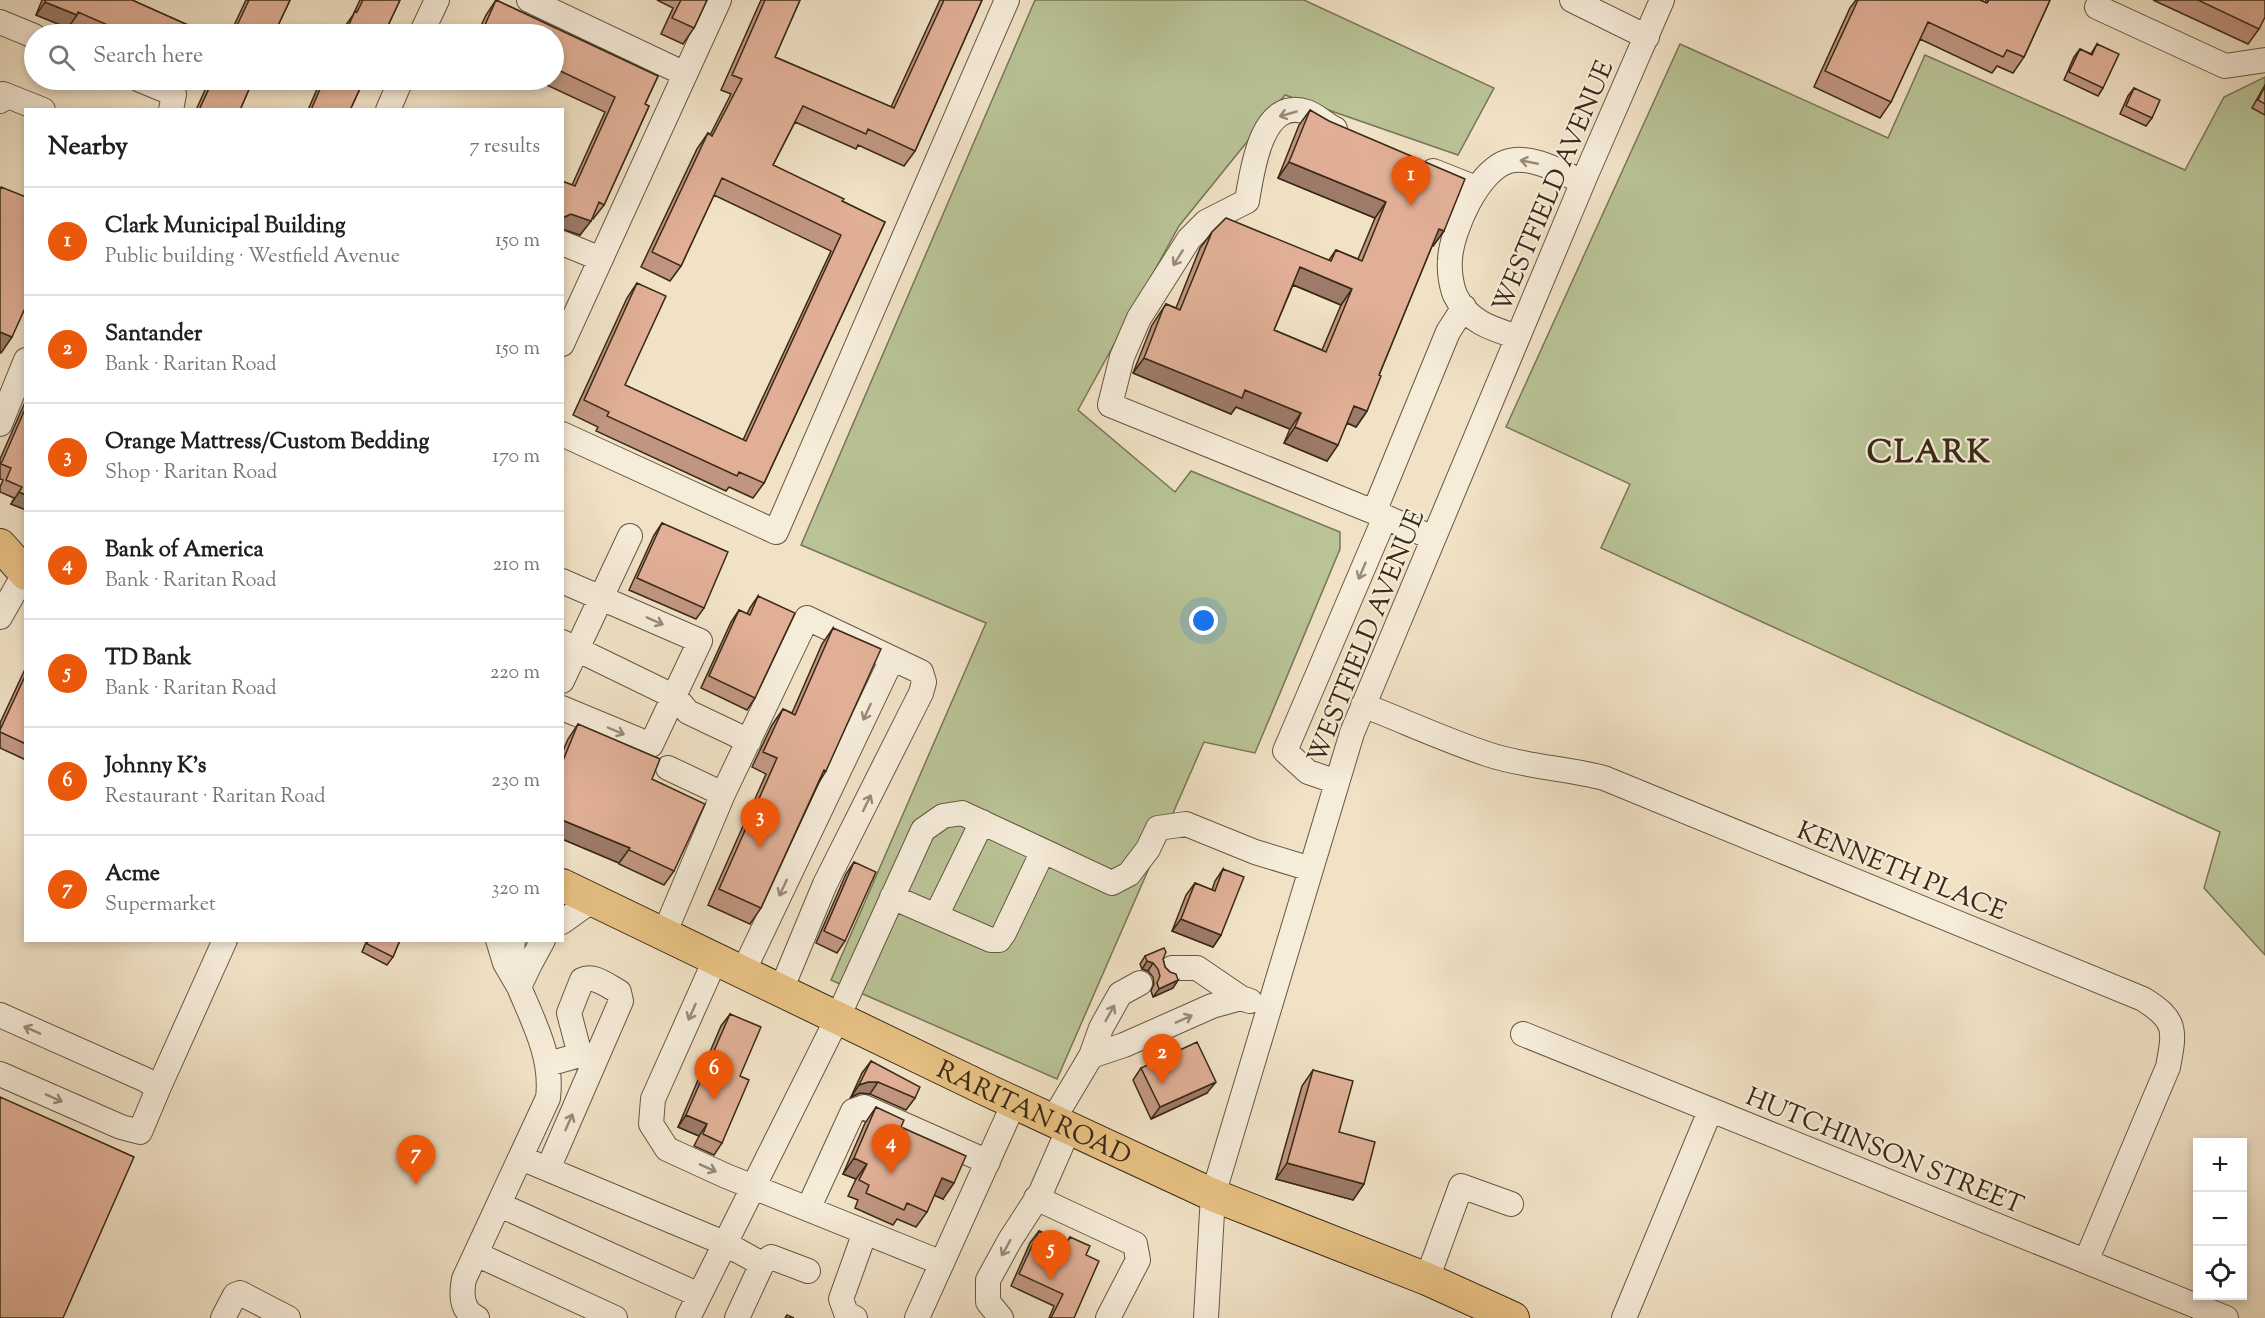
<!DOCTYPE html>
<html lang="en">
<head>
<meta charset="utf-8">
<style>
	body { margin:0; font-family:"Sorts Mill Goudy",serif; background:#f2f2f2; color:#202124 }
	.controls { position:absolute; right:18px; bottom:18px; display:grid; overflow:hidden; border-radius:0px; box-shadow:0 3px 9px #0003 }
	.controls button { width:54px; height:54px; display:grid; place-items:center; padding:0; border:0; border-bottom:2px solid #e0e0e0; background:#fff; color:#202124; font:30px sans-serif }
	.you { position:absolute; left:1204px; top:621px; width:21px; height:21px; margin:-15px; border:4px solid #fff; border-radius:50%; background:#1a73e8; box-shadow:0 0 0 9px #1a73e833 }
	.badge { display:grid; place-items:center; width:39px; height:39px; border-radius:50%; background:#ea580c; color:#fff; font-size:20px; font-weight:700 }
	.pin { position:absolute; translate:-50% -50px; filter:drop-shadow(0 2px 3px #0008) }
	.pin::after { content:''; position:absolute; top:32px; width:21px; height:18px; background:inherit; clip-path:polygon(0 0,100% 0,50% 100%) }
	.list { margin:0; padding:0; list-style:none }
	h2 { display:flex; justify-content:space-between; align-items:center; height:78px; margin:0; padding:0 24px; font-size:26px }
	h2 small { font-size:20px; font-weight:400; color:#757577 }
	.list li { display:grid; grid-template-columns:39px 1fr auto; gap:18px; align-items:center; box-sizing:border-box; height:108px; padding:0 24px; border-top:2px solid #e0e0e0 }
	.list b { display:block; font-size:22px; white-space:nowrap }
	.list p { margin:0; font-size:20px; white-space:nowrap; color:#757577 }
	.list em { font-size:20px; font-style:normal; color:#757577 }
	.icon { flex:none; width:33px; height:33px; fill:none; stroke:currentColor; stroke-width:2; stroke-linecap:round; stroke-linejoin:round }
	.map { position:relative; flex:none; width:2265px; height:1318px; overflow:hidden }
	.search { position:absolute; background:#fff; box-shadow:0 3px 9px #0003; left:24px; top:24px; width:540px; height:66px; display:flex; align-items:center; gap:15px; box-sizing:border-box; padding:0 21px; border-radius:33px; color:#757577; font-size:22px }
	.panel { position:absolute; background:#fff; box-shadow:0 3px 9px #0003; left:24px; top:108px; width:540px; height:834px; border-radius:0px }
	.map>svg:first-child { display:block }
</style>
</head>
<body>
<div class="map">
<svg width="2265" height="1318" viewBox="0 0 2265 1318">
	<rect width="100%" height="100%" fill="#f1e2c6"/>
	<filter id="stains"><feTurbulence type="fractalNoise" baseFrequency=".00333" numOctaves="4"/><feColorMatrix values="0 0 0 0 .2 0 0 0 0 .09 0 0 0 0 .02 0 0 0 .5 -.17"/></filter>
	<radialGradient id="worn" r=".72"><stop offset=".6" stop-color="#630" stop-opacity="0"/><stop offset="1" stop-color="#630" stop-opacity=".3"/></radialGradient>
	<path fill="#b9c396" stroke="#797656" stroke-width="1.5" d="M1035,0h269l190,88 -36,67 -173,-60 -106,131 -101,184 97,82 16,-21 149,61v17l-85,204 -51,-11 -147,337 -226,-99 155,-357 -185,-78z
		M1680,44l208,94 37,-83 260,115 39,-73 41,-20v878l-61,-67 16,-56 -619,-284 29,-64 -124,-57z"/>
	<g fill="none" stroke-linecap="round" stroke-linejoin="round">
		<g stroke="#675742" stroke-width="26">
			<path id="minor" d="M529,0l156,74
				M1572,0l75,37
				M2097,7l128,59 40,-6
				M0,22l34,14
				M421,34l16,-34
				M140,80l34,14 -3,16
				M0,101l3,-7 40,16
				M388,110l13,-30
				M1335,129c-10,-5 -19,-14 -28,-17 -46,-16 -55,60 -60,89l-41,21 -17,17 -50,79 -17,39 -12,48 264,107
				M1433,171l43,17
				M562,243l39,16
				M1518,337c-26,-8 -50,-15 -63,-42 -4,-10 -6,-25 -5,-36 2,-30 29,-90 59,-98 24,-6 53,12 74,21
				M562,344l157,-344
				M0,424l26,-64
				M562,434l214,98 231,-532
				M1433,538l-59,-26 74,-180 16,-25
				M562,581l138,60 -49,104 -89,-37
				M0,617l26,-46
				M562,642l113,55 13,15 61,29
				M562,681l68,-145
				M1363,705c41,16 82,35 124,49 38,13 79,14 117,24l539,221c34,21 32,31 25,68l-82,194
				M668,768l55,26
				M1337,782l-29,-10 -23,-21 100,-234
				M892,897l99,43h8l5,-7 39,-82
				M936,916l46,-94
				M562,922l25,-18 12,-2
				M664,934l59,-140 84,-176 114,54 3,10 -3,11 -96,191 -44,106
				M498,940l7,23 14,24 -7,-35 1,-12
				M716,958l-63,141 -2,25 16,25 59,27 216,87
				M1172,968h25l44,30 9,3
				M743,972l149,-313
				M0,1015l146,65 12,9 -18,43 -19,-5 -121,-53
				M1523,1034l703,284
				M1091,1056l33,-11 88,-39 29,-8
				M548,1064l32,-9 -11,-42 13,-33c12,-6 26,6 37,12l2,9 -73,168
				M158,1089l67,-149
				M1053,1120l38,-64 10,-28 19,-34 20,-11
				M533,1163l191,80 38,21 -25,54
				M1036,1198l99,46 3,16 -30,58
				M500,1205l199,90
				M808,1209l45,-98 11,-4 124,55
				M476,1254l139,64
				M762,1264l9,-7 37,14
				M1427,1279l34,-93 50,18
				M223,1318l12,-23 5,-2 48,25
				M477,1318c-16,-7 -16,-24 -13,-39l84,-181c5,-40 -14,-75 -29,-111l11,-23 13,-24
				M688,1318l150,-301 85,-187 20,-14 19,-3 150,70 17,-9 19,-25 10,-21 28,-4 69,28 56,17
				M855,1318l-9,-5 -5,-14 24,-67
				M917,1318l97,-215
				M1001,1318l-13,-16v-22l22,-40 31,-48 28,-64
				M1206,1318l7,-123 139,-462 233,-556 77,-177
				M1624,1318l86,-207"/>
		</g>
		<g stroke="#392916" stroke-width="34">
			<g id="major">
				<path d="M0,545l26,29"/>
				<path id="s1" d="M562,885l425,205 226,105 214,84 86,39"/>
			</g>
		</g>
		<use href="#minor" stroke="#f6ecda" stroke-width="24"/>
		<use href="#major" stroke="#e8c183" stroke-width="32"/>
	</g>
	<path fill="#c19681" stroke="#392916" stroke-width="1.5" fill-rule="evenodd" d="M42,0h90l76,34h-119l-20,-8 -1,2 -32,-13z
		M246,0h44l-16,34h-44z
		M360,0h40l-16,34h-43l5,-9 7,-10z
		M496,0l162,76 -13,28 4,2 -45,99 -11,14 -2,-1 -11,17 -18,-6v-48l10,4 33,-73 -69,-32h18v-46h-77l9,-19z
		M657,0h50l-13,28 -11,16 -22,-10 12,-26z
		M761,0h39l-25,57 116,50 49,-107h42l-67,151 -11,15 -46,-21 -2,4 -61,-27 -22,43 69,36 43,21 -121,261 -11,15 -24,-11 -3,4 -130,-60 2,-4 -25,-12 54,-117 10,-15 -12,102 118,55 88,-189 -117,-56 -33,71 -11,15 -29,-14 56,-118 11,-16 2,2 21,-41 -10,-4z
		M1856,0h124l5,2 1,-2h64l-26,57 -11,16 -16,-7 -5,7 -72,-34 -29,63 -11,16 -66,-31 36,-79z
		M2153,0h112l-6,29 -11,15z
		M2097,44l6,44 -5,8 -34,-16 10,-23 6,-8 11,5z
		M188,80h65l-13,30h-44l10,-22z
		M321,80h43l-14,30h-42z
		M2265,85v30l-13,-7z
		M2134,88l18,30 -6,8 -26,-12 8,-18z
		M1310,110l134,121 -11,15h-1l-53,129 -12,36 -11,16 -9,-4 -20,38 -43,-18 6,-14 -54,-22 -5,7 -98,-41 19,-48 14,-21 10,4 24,-60 12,-16 117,28 7,-10 22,9 17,-41 -97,-40 21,-53zM1293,285l48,20 -19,45 -48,-20z
		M26,400v110l-15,-6 3,-6 -14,-6v-5l3,-7 -3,-1v-20z
		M662,523l42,85 -8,11 -67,-29 25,-55z
		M758,596l-3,102 -8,12 -46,-22 30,-66 8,-12 8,4 3,-6z
		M833,628l-7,143 -7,11 -58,126 -11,16 -42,-19 58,-131 -14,-7 20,-42 11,-16 9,4 30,-69z
		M26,667v93l-26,-12v-25z
		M578,724l96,147 -10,14 -45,-21v-1l-57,-24v-86l6,-14z
		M854,862l-9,79 -8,12 -21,-10 30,-69z
		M1223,869l-2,66 -8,12 -41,-16 14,-36 9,-12 17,7 3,-9z
		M367,940h33l-7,17 -6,8 -25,-13z
		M1145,956l18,3 2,8 13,13 -5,8 -20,9 -2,-6 3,-7 -1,-7 -5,-6 -6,-2 -2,-5z
		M730,1014l10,62 -18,67 -8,12 -20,-9 5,-10 -21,-9 43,-101z
		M871,1061l44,37 -9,12 -36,-16 -10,-1 -9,4 11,-24z
		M1141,1068l66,25 -56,26 -18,-39z
		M1313,1070l26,62 25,52 -11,16 -77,-21 26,-93z
		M876,1107l25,20 42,72 -9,-4 -7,17 -11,15 -19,-8 -4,6 -38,-17 3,-8 -10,-4 8,-17 -13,-5 22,-51z
		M1039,1231l27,12 4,-6 16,18 -12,63h-25l5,-12 -43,-20 19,-43z"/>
	<path fill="#9d7a69" stroke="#392916" stroke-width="1.5" d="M45,2l32,13 -9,13 -32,-13z
		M1289,162l97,40 -11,16 -97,-40z
		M571,214l20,7 -11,14 -18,-6 1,-11z
		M1439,229l5,2 -11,15 -5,-2z
		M1300,267l52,22 -11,16 -52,-22z
		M0,332l12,5 -11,16 -1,-1z
		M1144,358l101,32 56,23 -11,16 -54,-22 -5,7 -98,-41z
		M1354,406l13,5 -11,16 -13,-6z
		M1295,427l43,18 -11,16 -43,-18z
		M19,492l7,3v15l-15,-6z
		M562,820l68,28 -11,15 -57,-24z
		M1181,919l40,16 -8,12 -41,-16z
		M1147,961l6,2 -5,8 -6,-2z
		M1178,980l-5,8 -20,9 6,-8z
		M868,1082h10l-8,12 -10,-1 -9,4 8,-12z
		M1216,1082l-9,11 -56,26 9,-12z
		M686,1115l21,9 -8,12 -21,-9z
		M854,1158l13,6 -11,15 -13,-5z
		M1287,1163l77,21 -11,16 -77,-21z
		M942,1178l12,5 -11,16 -12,-5z"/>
	<path fill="#e0af96" stroke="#392916" stroke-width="1.5" fill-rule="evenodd" d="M46,0h86l76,34h-80l-50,-22 -1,3 -32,-13z
		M249,0h41l-16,34h-41z
		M363,0h37l-16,34h-39l10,-23 2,1z
		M496,0l162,76 -13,28 4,2 -45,99 -5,-3 -8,19 -20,-7 -9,4v-37l13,5 40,-89 -61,-29v-34h-73z
		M681,0h26l-13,28 -22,-10z
		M765,0h35l-25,57 119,51 50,-108h38l-67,151 -47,-22 -2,5 -63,-28 -30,59 71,34 -2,2 43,21 -121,261 -25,-11 -2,4 -130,-60 2,-4 -25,-12 53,-117 29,13 -41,89 121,56 95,-206 -119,-57 -41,88 -29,-14 56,-119 4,3 30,-57 -10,-4z
		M1858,0h122l7,3 2,-3h61l-26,57 -17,-7 -4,7 -75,-35 -37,80 -66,-31z
		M2198,0h67v17l-6,12z
		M2097,44l22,10 -16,34 -34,-16 11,-23 12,6z
		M213,80h40l-13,30h-41z
		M324,80h40l-14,30h-39z
		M2265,86v18l-7,-4z
		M2134,88l26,12 -8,18 -26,-12z
		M1310,110l19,11 136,58 -21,52 -5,-2 -60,146 2,1 -14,35 -13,-5 -16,39 -43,-18 6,-14 -56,-23 -3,8 -98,-40 19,-49 3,-5 14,6 32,-78 14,-14 105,43 5,-11 26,11 24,-59 -97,-40zM1300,267l52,22 -26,63 -52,-22z
		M1,187l25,10v109l-14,31 -12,-5v-142z
		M26,407v88l-7,-3 3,-5 -16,-7 5,-12 -10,-4z
		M662,523l66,29 -24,56 -67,-30z
		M758,596l37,17 -40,85 -46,-22 30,-66 11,5z
		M833,628l48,21 -55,122 -2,-1 -63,138 -42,-19 58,-131 -14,-6 20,-43 12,6z
		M26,674v70l-26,-12v-2z
		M578,724l82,35 -8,20 53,25 -31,67 -45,-21 1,-2 -68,-28v-57z
		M854,862l22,10 -31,69 -21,-10z
		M1223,869l21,8 -23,58 -40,-16 14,-36 20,8z
		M369,940h31l-7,17 -26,-13z
		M1164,948l2,4 -3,7 2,8 5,5 6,2 2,6 -19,9 -2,-6 3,-7 -2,-7 -5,-6 -6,-2 -2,-5z
		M730,1014l31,13 -21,49 9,4 -27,63 -19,-9 4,-10 -21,-9z
		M1197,1042l19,40 -56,25 -19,-39z
		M871,1061l49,26 -5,11 -37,-16h-10l-9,3z
		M1313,1070l40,11 -14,51 36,10 -11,42 -77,-21z
		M0,1097l134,60 -71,161h-63z
		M876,1107l28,13 -3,7 65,29 -12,27 -12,-5 -15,34 -20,-9 -3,7 -38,-17 3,-8 -10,-5 8,-16 -13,-6z
		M1039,1231l28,12 3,-6 20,9 -4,9 13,6 -25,57h-23l12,-24 -44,-20z
		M787,1315l7,3h-9z"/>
	<defs><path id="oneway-shaft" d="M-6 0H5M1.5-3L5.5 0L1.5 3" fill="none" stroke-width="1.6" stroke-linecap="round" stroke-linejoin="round" transform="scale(1.5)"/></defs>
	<g stroke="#988a78">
		<use href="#oneway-shaft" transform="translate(1288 114) rotate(164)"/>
		<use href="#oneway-shaft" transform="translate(1529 162) rotate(-169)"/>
		<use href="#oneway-shaft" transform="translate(1178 258) rotate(122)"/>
		<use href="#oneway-shaft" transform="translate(1362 571) rotate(113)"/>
		<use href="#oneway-shaft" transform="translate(655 621) rotate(24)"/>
		<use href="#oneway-shaft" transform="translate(867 712) rotate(115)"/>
		<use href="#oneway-shaft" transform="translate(616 731) rotate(23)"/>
		<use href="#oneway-shaft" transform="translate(867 803) rotate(-64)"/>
		<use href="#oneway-shaft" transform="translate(783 888) rotate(115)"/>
		<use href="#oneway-shaft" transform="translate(692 1012) rotate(114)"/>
		<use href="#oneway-shaft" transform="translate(1110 1013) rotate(-61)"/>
		<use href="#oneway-shaft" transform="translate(1184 1019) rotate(-24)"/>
		<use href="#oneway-shaft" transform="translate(32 1030) rotate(-156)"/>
		<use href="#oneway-shaft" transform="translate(54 1098) rotate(24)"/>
		<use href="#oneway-shaft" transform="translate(569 1122) rotate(-66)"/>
		<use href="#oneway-shaft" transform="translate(708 1168) rotate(24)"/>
		<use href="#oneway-shaft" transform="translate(1006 1248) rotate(119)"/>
	</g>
	<g text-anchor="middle" stroke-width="4.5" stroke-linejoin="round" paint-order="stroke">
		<g font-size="26" fill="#392916" stroke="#f6ecda">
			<text transform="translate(1552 186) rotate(-67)" y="9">WESTFIELD AVENUE</text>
			<text transform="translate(1365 636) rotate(-68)" y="9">WESTFIELD AVENUE</text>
			<text transform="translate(1902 870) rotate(22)" y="9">KENNETH PLACE</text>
			<text dy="9" stroke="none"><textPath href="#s1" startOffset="524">RARITAN ROAD</textPath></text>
			<text transform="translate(1885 1150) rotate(22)" y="9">HUTCHINSON STREET</text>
		</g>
		<g font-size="32" font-weight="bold" letter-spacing="1.5" fill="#392916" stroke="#f6ecda">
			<text x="1929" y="462">CLARK</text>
		</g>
	</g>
	<rect width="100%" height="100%" filter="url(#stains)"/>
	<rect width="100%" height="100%" fill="url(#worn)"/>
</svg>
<div class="controls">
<button>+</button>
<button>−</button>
<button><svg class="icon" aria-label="locate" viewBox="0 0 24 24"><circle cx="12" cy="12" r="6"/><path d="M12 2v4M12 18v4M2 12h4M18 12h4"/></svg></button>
</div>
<div class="you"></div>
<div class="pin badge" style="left:1411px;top:206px">1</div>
<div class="pin badge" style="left:1162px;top:1084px">2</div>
<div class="pin badge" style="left:760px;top:848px">3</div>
<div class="pin badge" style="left:891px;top:1174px">4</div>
<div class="pin badge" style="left:1051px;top:1280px">5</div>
<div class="pin badge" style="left:714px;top:1100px">6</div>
<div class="pin badge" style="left:416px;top:1185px">7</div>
<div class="search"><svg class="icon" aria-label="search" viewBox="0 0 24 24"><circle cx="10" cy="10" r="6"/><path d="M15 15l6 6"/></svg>Search here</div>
<section class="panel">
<h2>Nearby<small>7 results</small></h2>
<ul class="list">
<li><span class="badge">1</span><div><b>Clark Municipal Building</b><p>Public building · Westfield Avenue</p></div><em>150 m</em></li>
<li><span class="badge">2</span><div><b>Santander</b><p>Bank · Raritan Road</p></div><em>150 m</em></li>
<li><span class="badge">3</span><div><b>Orange Mattress/Custom Bedding</b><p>Shop · Raritan Road</p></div><em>170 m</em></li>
<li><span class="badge">4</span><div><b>Bank of America</b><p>Bank · Raritan Road</p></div><em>210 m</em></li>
<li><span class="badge">5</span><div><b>TD Bank</b><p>Bank · Raritan Road</p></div><em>220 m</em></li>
<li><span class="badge">6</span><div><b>Johnny K's</b><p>Restaurant · Raritan Road</p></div><em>230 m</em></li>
<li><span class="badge">7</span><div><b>Acme</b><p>Supermarket</p></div><em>320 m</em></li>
</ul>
</section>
</div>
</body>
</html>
